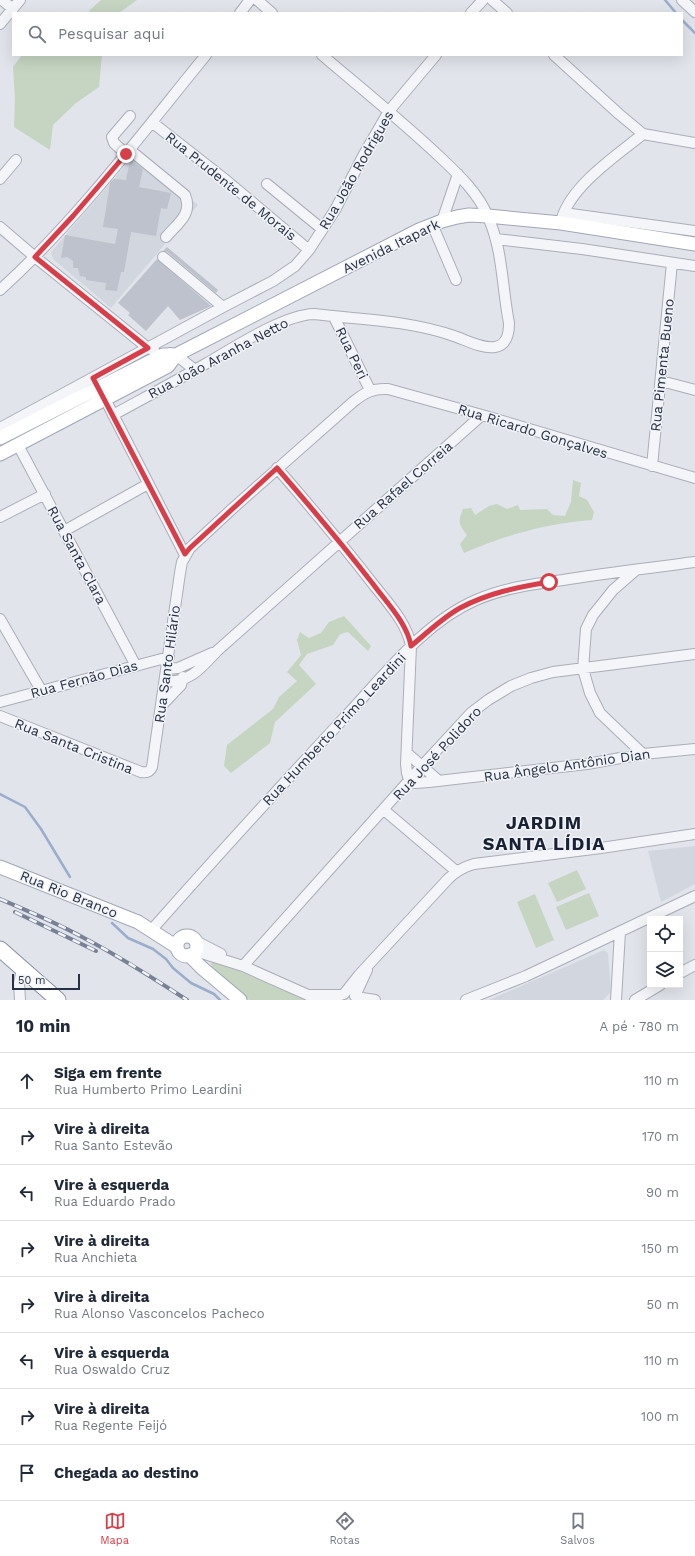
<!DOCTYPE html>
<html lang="pt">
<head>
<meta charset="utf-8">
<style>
	body { margin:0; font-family:"Work Sans",sans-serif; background:#f6f6f7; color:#1f2937 }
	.controls { position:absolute; right:12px; bottom:12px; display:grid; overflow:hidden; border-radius:0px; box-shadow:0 4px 16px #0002 }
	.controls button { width:36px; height:36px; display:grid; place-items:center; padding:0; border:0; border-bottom:1px solid #e0e1e3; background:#fff; color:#1f2937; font:20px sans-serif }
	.scale { position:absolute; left:12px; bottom:10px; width:68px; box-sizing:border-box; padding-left:4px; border:2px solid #283043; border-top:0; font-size:11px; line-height:14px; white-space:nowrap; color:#283043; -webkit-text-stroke:3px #f0f3f7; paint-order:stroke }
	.stop { position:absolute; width:12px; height:12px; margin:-9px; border:3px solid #d63f4a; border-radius:50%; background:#fff }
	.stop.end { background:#d63f4a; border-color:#fff; box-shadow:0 1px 4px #0008 }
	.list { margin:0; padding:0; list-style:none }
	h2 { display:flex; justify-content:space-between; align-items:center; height:52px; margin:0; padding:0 16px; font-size:17px }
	h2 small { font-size:13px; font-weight:400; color:#747a83 }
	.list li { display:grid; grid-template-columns:26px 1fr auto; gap:12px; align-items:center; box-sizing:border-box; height:56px; padding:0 16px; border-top:1px solid #e0e1e3 }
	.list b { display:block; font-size:15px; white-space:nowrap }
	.list p { margin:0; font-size:13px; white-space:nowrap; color:#747a83 }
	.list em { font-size:13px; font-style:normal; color:#747a83 }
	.icon { flex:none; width:22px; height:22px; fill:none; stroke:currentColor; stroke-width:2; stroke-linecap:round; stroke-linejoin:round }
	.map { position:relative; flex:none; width:695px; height:1000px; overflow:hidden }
	.search { position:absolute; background:#fff; box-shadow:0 4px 16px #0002; left:12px; right:12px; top:12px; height:44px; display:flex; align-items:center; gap:10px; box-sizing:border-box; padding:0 14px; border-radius:0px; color:#747a83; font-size:15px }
	.sheet { height:500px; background:#fff }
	nav { display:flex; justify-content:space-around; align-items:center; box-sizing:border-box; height:56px; border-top:1px solid #e0e1e3; background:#fff; font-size:11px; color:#747a83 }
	nav a { display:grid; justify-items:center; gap:2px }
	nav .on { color:#d63f4a }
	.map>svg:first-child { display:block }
</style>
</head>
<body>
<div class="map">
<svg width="695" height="1000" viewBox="0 0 695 1000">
	<rect width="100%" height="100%" fill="#e1e4ea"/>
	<path fill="#d2d6df" d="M131,159l14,1 53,45 -87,103 -58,-49 -2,-7z
		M695,846v38l-34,18 -13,-51z
		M604,950l4,3 3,39 -8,8h-114z"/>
	<path fill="#c5d5c1" d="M101,0h36l-18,13h-30l1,-3z
		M22,55h80l-3,32 -23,16 -23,22 -3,25 -36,-23 1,-27 -2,-33z
		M573,480l8,3 -2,13 8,4 7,12 -2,8c-44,3 -87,15 -128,33l-4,-9 7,-9c-9,-12 -9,-13 -4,-26l8,-1 4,7 14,-9 8,-2 10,5 11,-4 2,5 27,-1 6,6 12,1 6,-14z
		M344,616l27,30 -3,5 -20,-19 -8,2 -7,11 -26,9 -8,11 17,19 -41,38 -5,21 -39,30 -7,-7 3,-21 46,-36 6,-12 18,-16 -10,-9 14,-17 -4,-15 3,-8 9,6 12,-5 8,-11z
		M577,870l9,19 -29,13 -9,-19z
		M589,893l10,23 -33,14 -10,-23z
		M535,894l19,46 -18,8 -19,-46z
		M212,962h6l90,38h-59l-35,-30 -3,-6z"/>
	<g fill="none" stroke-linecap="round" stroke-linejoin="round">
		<path stroke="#9aaecc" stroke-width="2.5" d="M665,0l11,13
			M682,20l13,13
			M0,794l25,13 16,22 29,48
			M112,923l16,15 25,11 13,10 7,9 18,15 23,11 6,6"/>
	</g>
	<path fill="#bdc2cd" d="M130,160l3,1 10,8 -4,18 32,6 -4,16 -6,-1 -5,28 -25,-4 -7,40h-3l-4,19 -12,-1 1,-7 -20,-3v-3l-6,-1 -2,-8h-5v-7l-6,-4 -6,1 4,-23 50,9 3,-15 -15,-2 5,-31 2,-13 4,-4 12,1z
		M167,247l51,43 -2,3 -49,-41 -4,-1z
		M157,259l54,47 -31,14 -12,-14 -22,25 -18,-16 2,-2 -12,-10z"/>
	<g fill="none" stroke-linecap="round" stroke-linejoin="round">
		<g stroke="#aaaeb8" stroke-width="12">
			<path id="minor" d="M2,0l11,9
				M257,0l15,13
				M492,0l15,13
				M682,0l13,12
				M240,13l10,-13
				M471,13l12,-13
				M0,24l20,-24
				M554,55l65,59 24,20 52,9
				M153,123l74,58 82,69
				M130,150l55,45c8,19 -7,28 -19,42
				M126,154l-12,-11 -2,-6 18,-21
				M0,179l16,-19
				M267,184l55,45
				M564,213l131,18
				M562,218c10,-33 55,-63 81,-84
				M442,221l16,-47
				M432,224l24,56
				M0,227l35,30 113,91 6,2
				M496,239l86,10 113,17
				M163,257l60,50
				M0,290c77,-70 140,-154 206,-235
				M334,317l36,73
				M170,353l6,2 19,15
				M661,381l34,9
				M102,393l83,162
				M113,415c31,-17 63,-34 94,-52 28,-16 76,-48 107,-49 47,6 95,6 140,22 12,4 28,13 41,11 12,-2 14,-13 14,-24 -7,-35 -6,-73 -21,-106 -9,-23 -29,-42 -47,-59 -38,-36 -79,-69 -119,-103
				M0,428l223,-121 50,-26 22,-15 14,-16 26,-40 28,-54 26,-45 47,-56
				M18,445l118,221
				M652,466l20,-203
				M277,468c33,38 65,76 96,116 15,19 34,39 38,62l-5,118 1,9 2,7 6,3 14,-1 158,-18 56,-10 52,-5
				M0,517l45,-23
				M64,531l84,-47
				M636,570l-23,20 -20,25 -7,14 -3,40 7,24 10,20 43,41
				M0,619l41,71
				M167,669l11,-1 34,-15
				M166,681c24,2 36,-14 51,-30l265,-236
				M0,702l169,-45
				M162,705l19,-20 2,-8
				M0,716l141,56c6,1 9,0 11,-5l28,-194 2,-11 8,-14 42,-39 121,-107c11,-9 20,-14 35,-13l94,26 213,63
				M407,753l32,28
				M384,810l72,61
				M153,931l2,-5c62,-70 125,-139 189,-208 39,-41 79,-95 132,-118 28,-12 57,-16 87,-20 44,-7 88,-12 132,-18
				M194,940l27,14
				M195,951l48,15 65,29 8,5
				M243,966l179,-200 49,-53 17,-13 23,-14 20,-8 22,-6 142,-18
				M680,973l15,-8
				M344,994l15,-19 89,-96c8,-8 15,-12 26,-15l127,-16 94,-14
				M308,995h33
				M355,996l12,-26
				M356,997l19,3
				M20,1000l-1,-17 3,-14
				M466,1000l60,-24 169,-80
				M616,1000l4,-68
				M635,1000l25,-15"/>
		</g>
		<g stroke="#9fa7b7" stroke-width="15">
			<path id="major" d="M0,438l163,-83h13l243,-125 23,-9 15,-4 12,-2 19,1 73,7 134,21
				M0,454l168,-88 8,-11
				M0,867l138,55 39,25
				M177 946a10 10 0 1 1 20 0a10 10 0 1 1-20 0Z
				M189,955l13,13 38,32"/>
		</g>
		<g stroke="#878fa2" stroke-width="17">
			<path id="highway" d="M0,949l58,51"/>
		</g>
		<use href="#minor" stroke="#f4f5f8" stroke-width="10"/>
		<use href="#major" stroke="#fff" stroke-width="13"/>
		<use href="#highway" stroke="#fff" stroke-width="15"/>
		<g stroke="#798195" stroke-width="4">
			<path id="rail" d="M0,899c28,12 57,24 84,39 35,18 69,40 103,62
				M15,912l81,39"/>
		</g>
		<use href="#rail" stroke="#f0f3f7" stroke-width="2.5" stroke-dasharray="8" stroke-linecap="butt"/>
	</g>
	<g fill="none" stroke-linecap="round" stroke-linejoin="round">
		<path stroke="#d63f4a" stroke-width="5" d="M126,154l-53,62 -38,41 113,91 -55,30 92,176 5,-6 87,-80c33,38 65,76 96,116 14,19 34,39 38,62 16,-13 31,-28 49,-38 28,-15 58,-21 89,-26"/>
	</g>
	<g text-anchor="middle" stroke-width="3" stroke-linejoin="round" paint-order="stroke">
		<g font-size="14" fill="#283043" stroke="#f0f3f7">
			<text transform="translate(356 170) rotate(-60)" y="5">Rua João Rodrigues</text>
			<text transform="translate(231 186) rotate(39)" y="5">Rua Prudente de Morais</text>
			<text transform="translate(391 246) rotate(-26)" y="5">Avenida Itapark</text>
			<text transform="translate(352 353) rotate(64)" y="5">Rua Peri</text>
			<text transform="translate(218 358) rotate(-28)" y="5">Rua João Aranha Netto</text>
			<text transform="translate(662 365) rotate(-84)" y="5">Rua Pimenta Bueno</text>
			<text transform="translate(533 431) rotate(17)" y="5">Rua Ricardo Gonçalves</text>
			<text transform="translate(403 485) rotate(-41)" y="5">Rua Rafael Correia</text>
			<text transform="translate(77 555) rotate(62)" y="5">Rua Santa Clara</text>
			<text transform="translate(167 664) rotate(-82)" y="5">Rua Santo Hilário</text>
			<text transform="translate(84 679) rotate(-15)" y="5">Rua Fernão Dias</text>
			<text transform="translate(334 729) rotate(-47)" y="5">Rua Humberto Primo Leardini</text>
			<text transform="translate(74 746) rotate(22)" y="5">Rua Santa Cristina</text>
			<text transform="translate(437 753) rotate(-47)" y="5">Rua José Polidoro</text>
			<text transform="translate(567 765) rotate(-8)" y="5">Rua Ângelo Antônio Dian</text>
			<text transform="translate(69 894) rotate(22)" y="5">Rua Rio Branco</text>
		</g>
		<g font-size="18" font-weight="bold" letter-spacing="1" fill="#1a2134" stroke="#f0f3f7">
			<text x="544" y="829">JARDIM<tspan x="544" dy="21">SANTA LÍDIA</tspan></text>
		</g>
	</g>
</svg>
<div class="controls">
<button><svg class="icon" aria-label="locate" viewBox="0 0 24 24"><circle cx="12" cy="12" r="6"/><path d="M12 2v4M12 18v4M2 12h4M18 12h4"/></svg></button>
<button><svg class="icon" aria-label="layers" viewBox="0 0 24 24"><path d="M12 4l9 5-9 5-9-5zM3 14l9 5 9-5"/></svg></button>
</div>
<div class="scale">50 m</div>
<div class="stop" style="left:549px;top:582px"></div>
<div class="stop end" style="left:126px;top:154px"></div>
<div class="search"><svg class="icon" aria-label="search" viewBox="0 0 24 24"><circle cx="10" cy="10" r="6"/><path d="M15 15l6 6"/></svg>Pesquisar aqui</div>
</div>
<section class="sheet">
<h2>10 min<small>A pé · 780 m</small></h2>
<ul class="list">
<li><svg class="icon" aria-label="ahead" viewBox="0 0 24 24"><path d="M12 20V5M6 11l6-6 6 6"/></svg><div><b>Siga em frente</b><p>Rua Humberto Primo Leardini</p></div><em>110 m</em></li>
<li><svg class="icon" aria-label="right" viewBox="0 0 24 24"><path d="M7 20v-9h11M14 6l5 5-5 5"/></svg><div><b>Vire à direita</b><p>Rua Santo Estevão</p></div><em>170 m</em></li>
<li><svg class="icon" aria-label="left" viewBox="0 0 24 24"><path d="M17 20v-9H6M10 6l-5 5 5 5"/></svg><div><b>Vire à esquerda</b><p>Rua Eduardo Prado</p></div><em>90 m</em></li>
<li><svg class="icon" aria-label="right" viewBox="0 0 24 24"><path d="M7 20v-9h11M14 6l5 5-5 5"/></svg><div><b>Vire à direita</b><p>Rua Anchieta</p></div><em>150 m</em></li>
<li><svg class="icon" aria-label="right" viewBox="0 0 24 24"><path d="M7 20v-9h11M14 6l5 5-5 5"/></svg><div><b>Vire à direita</b><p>Rua Alonso Vasconcelos Pacheco</p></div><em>50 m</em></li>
<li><svg class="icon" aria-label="left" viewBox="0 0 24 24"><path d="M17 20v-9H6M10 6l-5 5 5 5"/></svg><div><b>Vire à esquerda</b><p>Rua Oswaldo Cruz</p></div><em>110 m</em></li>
<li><svg class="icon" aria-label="right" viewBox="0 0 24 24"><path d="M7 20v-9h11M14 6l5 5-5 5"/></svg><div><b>Vire à direita</b><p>Rua Regente Feijó</p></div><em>100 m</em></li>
<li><svg class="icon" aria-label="arrive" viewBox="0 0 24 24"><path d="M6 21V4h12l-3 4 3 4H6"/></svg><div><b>Chegada ao destino</b></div></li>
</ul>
</section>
<nav>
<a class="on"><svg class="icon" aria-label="map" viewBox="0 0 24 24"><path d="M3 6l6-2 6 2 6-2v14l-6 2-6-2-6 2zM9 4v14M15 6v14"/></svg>Mapa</a>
<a><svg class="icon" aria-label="directions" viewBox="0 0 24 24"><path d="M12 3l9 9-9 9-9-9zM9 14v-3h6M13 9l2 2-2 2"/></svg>Rotas</a>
<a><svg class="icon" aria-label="saved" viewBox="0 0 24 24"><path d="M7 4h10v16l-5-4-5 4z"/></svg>Salvos</a>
</nav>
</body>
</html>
